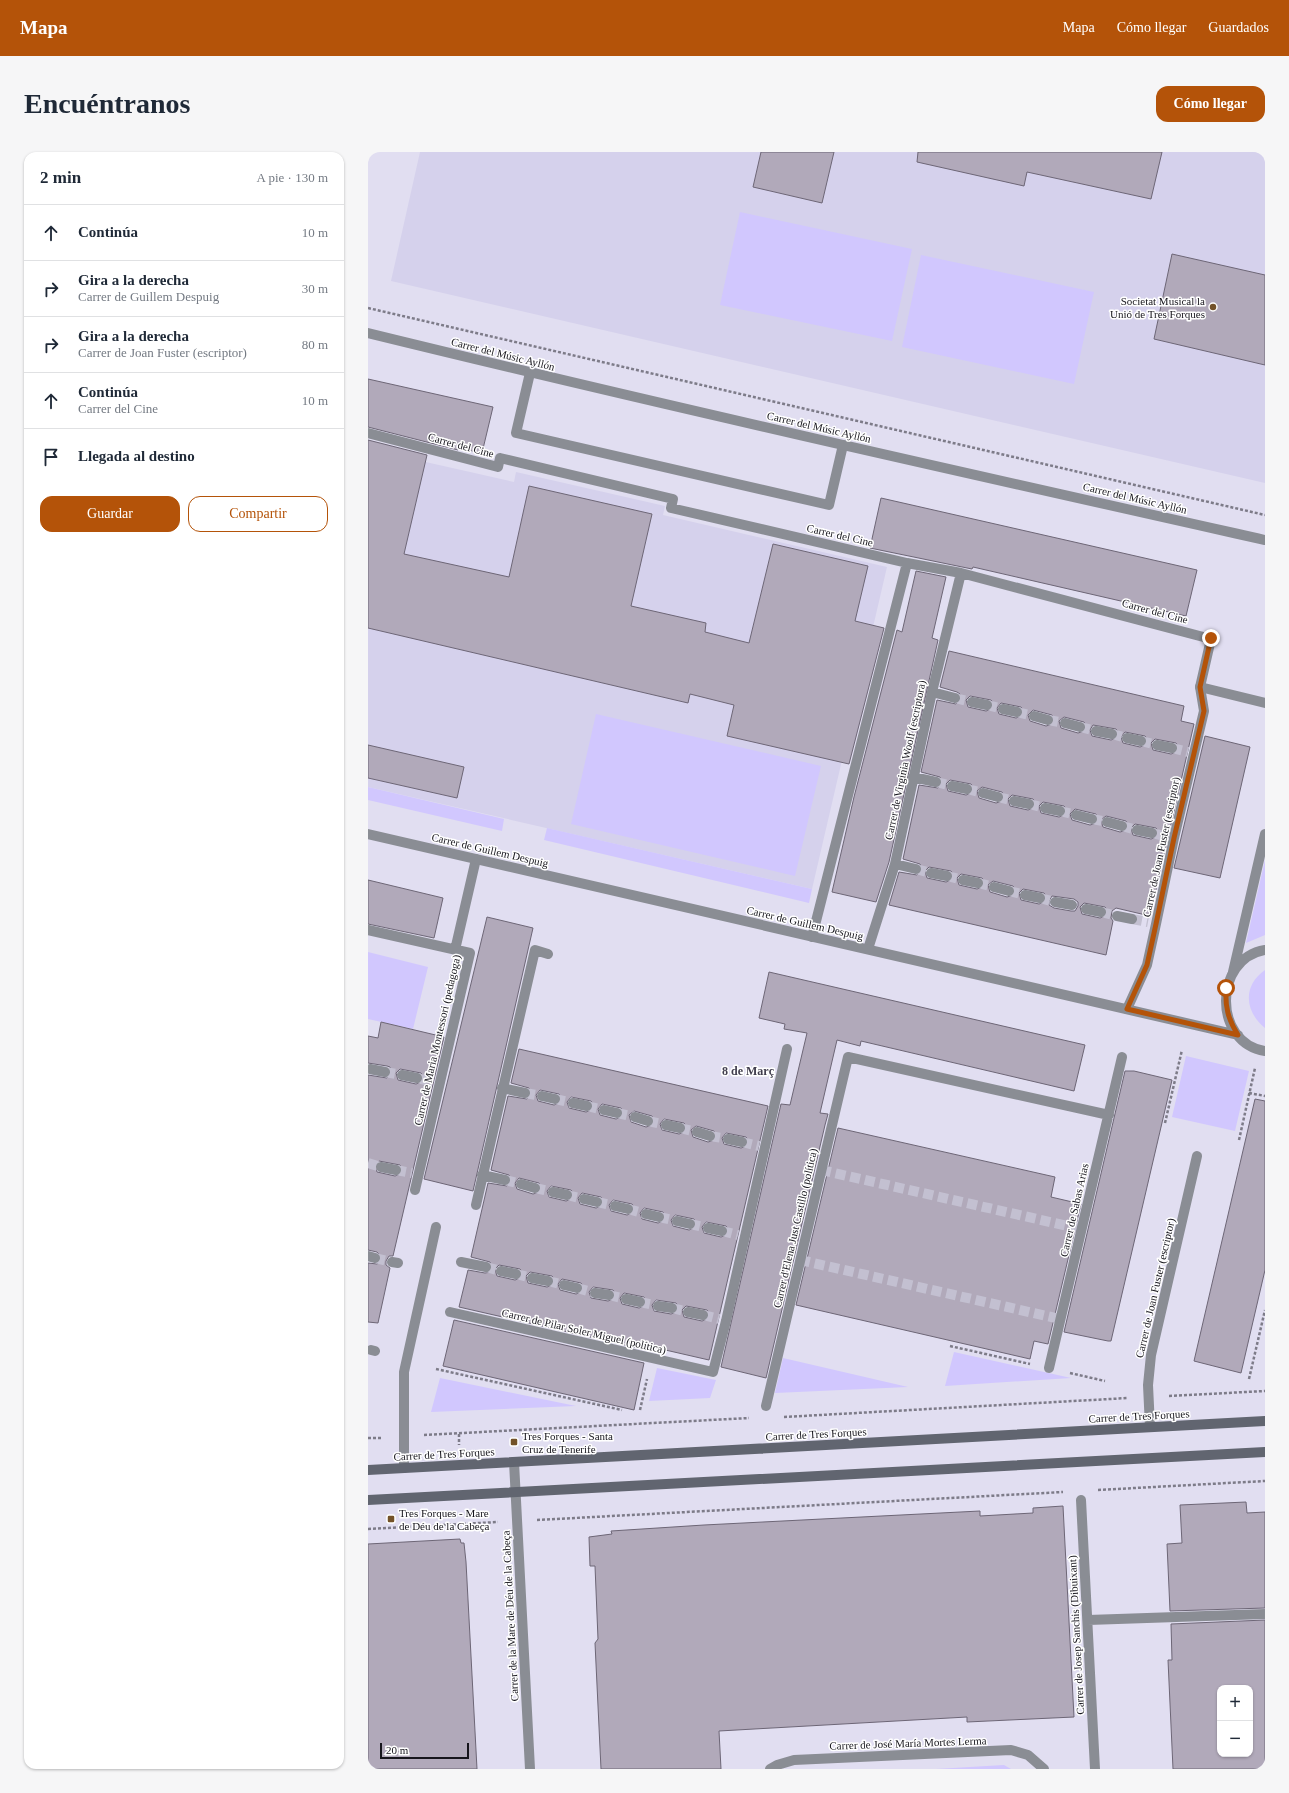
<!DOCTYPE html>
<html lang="es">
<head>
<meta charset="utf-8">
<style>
	body { margin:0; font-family:Georgia,serif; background:#f6f6f7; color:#1f2937 }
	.controls { position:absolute; right:12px; bottom:12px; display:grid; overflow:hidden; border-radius:8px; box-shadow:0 1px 3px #0004 }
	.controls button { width:36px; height:36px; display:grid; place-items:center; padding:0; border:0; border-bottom:1px solid #e0e1e3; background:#fff; color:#1f2937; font:20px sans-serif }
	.scale { position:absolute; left:12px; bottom:10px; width:89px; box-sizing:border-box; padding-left:4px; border:2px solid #16151c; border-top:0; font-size:11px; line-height:14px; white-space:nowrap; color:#16151c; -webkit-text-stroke:3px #fff; paint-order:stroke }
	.stop { position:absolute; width:12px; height:12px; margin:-9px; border:3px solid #b45309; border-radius:50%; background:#fff }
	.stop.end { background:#b45309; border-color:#fff; box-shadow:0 1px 4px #0008 }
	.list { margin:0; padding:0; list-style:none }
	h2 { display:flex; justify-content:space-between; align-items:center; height:52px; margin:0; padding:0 16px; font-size:17px }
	h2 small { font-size:13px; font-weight:400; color:#747a83 }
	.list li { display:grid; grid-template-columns:26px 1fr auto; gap:12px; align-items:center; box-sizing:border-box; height:56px; padding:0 16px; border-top:1px solid #e0e1e3 }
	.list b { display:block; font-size:15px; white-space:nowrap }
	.list p { margin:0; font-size:13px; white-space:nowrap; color:#747a83 }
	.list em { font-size:13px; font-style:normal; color:#747a83 }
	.actions { display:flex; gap:8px; padding:12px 16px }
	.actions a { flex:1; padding:9px 0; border:1px solid #b45309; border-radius:12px; text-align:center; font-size:14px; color:#b45309 }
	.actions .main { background:#b45309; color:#fff }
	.icon { flex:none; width:22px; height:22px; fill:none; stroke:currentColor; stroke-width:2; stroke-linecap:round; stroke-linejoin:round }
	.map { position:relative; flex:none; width:897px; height:1617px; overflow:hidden; border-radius:12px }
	header { display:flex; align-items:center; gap:24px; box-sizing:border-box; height:56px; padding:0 20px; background:#b45309; color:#fff }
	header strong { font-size:19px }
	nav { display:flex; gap:22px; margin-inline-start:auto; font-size:14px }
	.intro { display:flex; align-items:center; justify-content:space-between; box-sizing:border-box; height:96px; padding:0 24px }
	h1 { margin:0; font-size:28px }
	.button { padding:10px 18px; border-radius:12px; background:#b45309; color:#fff; font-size:14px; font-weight:700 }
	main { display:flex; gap:24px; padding:0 24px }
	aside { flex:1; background:#fff; border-radius:12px; box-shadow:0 1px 3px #0004 }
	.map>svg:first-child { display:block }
</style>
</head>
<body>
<header>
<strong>Mapa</strong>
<nav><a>Mapa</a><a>Cómo llegar</a><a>Guardados</a></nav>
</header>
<div class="intro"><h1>Encuéntranos</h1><a class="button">Cómo llegar</a></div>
<main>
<aside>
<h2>2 min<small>A pie · 130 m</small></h2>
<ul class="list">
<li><svg class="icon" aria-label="ahead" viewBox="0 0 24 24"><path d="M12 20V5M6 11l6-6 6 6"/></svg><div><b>Continúa</b></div><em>10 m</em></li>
<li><svg class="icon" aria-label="right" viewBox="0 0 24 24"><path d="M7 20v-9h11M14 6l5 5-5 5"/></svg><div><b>Gira a la derecha</b><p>Carrer de Guillem Despuig</p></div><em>30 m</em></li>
<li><svg class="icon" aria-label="right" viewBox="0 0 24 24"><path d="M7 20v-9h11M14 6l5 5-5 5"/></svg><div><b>Gira a la derecha</b><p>Carrer de Joan Fuster (escriptor)</p></div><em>80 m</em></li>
<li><svg class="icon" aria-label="ahead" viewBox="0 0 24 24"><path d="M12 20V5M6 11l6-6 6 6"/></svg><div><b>Continúa</b><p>Carrer del Cine</p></div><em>10 m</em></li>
<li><svg class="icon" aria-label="arrive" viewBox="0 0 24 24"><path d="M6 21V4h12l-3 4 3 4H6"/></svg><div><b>Llegada al destino</b></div></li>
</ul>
<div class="actions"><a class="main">Guardar</a><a>Compartir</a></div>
</aside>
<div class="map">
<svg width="897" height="1617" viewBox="0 0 897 1617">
	<rect width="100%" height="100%" fill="#e1def1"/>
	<path fill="#d5d1ec" d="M52,0h845v331l-874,-202z
		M0,297l146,33 2,-10 149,34 -2,9 224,52 -75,322 -444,-102z"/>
	<path fill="#d1c7fe" d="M372,60l172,37 -20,92 -172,-36z
		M553,103l173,37 -20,92 -172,-37z
		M228,562l225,52 -26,110 -224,-52z
		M0,635l136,32 -2,12 -134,-31z
		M179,676l265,61 -3,14 -265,-63z
		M897,708v75l-19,8z
		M0,800l60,15 -15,62 -45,-10z
		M897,818v58c-20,-16 -23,-42 0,-58z
		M818,904l63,15 -14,60 -63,-14z
		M586,1200l117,26 -126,8z
		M415,1206l125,29 -133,6z
		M289,1216l59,12 -6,18 -61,3z
		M72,1226l136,28 -145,6z
		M636,1613l7,4h-75z"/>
	<path fill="#b1a9ba" stroke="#6d6676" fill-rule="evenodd" d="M393,0h73l-12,51 -69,-16z
		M550,0h244l-11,47 -124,-27 -3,14 -107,-24z
		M804,102l93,21v90l-111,-26z
		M0,227l125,28 -11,46 -24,-5v2l-90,-23z
		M0,288l59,15 -23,99 105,23 20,-91 123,28 -21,92 75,17 -1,9 44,11 24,-99 95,22 -13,55 29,7 -35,136 -122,-28 7,-31 -44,-11 -2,9 -320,-75z
		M513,346l316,72 -11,46 -213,-49 -1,2 -102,-21z
		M548,419l30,6 -14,61 6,2 -49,222 -13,40 -44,-10 22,-95 43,-167 5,2z
		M581,499l235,55 -3,15 13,3 -44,192 -34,-8 -4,3 -1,7 2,3 -7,34 -217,-50 10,-33 18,3 5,-5 -2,-6 -17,-5 16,-74 19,3 4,-4 -2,-7 -19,-5 16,-72 19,4 5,-5 -1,-5 -3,-2 -17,-5zM602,544l21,4 2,3 -1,6 -6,2 -18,-4 -2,-7zM633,551l20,4 2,3 -1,6 -6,2 -17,-4 -2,-6zM665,558l19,5 2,4 -1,5 -7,2 -16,-5 -2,-6zM696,565l20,5 2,4 -1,5 -7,2 -17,-5 -2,-7zM725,573l23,4 2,3 -1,6 -6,2 -19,-4 -2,-6zM757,580l20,4 2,3 -1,6 -6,2 -17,-4 -2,-6zM787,587l21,4 2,3 -1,6 -6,2 -18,-4 -2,-7zM582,628l21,4 2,3 -1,6 -6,2 -18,-4 -2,-7zM614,635l20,5 2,4 -1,5 -7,2 -17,-5 -2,-7zM644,643l21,4 2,3 -1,6 -6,2 -18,-4 -2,-7zM675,650l21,4 2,3 -1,6 -6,2 -18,-4 -2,-7zM707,657l21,5 2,4 -1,5 -7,2 -18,-5 -2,-6zM738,664l20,5 2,4 -1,5 -7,2 -17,-5 -2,-7zM767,672l21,4 2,3 -1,6 -6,2 -18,-4 -2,-7zM561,715l22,4 2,3 -1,6 -6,2 -19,-4 -2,-7zM593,722l21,4 2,3 -1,6 -6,2 -18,-4 -2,-7zM625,729l20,5 2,4 -1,5 -7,2 -17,-5 -2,-7zM655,737l21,4 2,3 -1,6 -6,2 -18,-4 -2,-7zM684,744l22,3 4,3v4l-3,5h-4l-17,-3 -5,-3v-4zM716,751l21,4 2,3 -1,6 -6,2 -18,-4 -2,-7z
		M837,584l45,11 -30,131 -46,-10z
		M0,593l96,22 -7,31 -89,-20z
		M0,728l75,18 -9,40 -66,-14z
		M119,765l46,11 -60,263 -49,-12z
		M401,820l316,73 -11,46 -213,-50 -1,5 -23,-6 -17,73 8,1 -3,11 -59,253 -45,-11 60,-263 9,1 17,-72 -23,-4 1,-5 -26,-6z
		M13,870l63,15 -51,219h-4l-3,5v4l4,3 -12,55 -10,-1v-59l9,1 3,-2 1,-5 -4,-5 -9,-2v-175l19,3 4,-5 -1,-6 -3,-1 -19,-3v-27l10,2zM32,917l21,4 2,3 -1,6 -6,2 -18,-4 -2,-7zM11,1009l21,4 2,3 -1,6 -6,2 -18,-4 -2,-7z
		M151,897l249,57 -59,254 -61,-14 -1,4 -188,-43 9,-37 17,3 6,-1 1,-3 -2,-7 -19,-5 17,-74 19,3 4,-4 -2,-7 -18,-5 17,-74 19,3 4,-4 -2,-7 -18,-5zM172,938l19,4 2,3 -1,6 -6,2 -16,-4 -2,-6zM203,945l20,4 2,3 -1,6 -6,2 -17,-4 -2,-6zM234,952l19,4 2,3 -1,6 -6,2 -16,-4 -2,-6zM266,959l18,5 2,4 -1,5 -7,2 -15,-5 -2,-7zM296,967l20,4 2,3 -1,6 -6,2 -17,-4 -2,-6zM328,974l18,5 2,4 -1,5 -7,2 -15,-5 -2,-7zM358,981l20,4 2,3 -1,6 -6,2 -17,-4 -2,-6zM151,1026l20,5 2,4 -1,5 -7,2 -16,-5 -2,-6zM183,1034l20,4 2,3 -1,6 -6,2 -17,-4 -2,-6zM214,1041l19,4 2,3 -1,6 -6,2 -16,-4 -2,-6zM245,1048l19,4 2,3 -1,6 -6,2 -16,-4 -2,-6zM276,1056l19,4 2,3 -1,6 -6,2 -16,-4 -2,-6zM307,1063l19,4 2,3 -1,6 -6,2 -16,-4 -2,-6zM338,1070l20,4 2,3 -1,6 -6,2 -17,-4 -2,-6zM131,1113l21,4 2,3 -1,6 -6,2 -18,-4 -2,-7zM162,1120l22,4 2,3 -1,6 -6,2 -19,-4 -2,-7zM194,1127l19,4 2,3 -1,6 -6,2 -16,-4 -2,-6zM225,1135l20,3 2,3 -1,6 -6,2 -17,-3 -2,-6zM256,1141l20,4 2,3 -1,6 -6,2 -17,-4 -2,-6zM288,1148l20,3 2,3 -1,6 -6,2 -17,-3 -2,-6zM318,1154l21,4 2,3 -1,6 -6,2 -18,-4 -2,-7z
		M757,919h9l38,9 -61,261h-3l-44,-9z
		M887,947l10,2v169l-24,103 -47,-12z
		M470,976l217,49 -4,20 30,7 -33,140 -14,-3 -4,18 -234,-54z
		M86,1168l190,43 -10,47 -191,-44z
		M878,1350l1,11 18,-1v96l-95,3 -3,-67 15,-1 -2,-38z
		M695,1354l11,211 -107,5v-5l-248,14 2,38h-120l-6,-126 3,-4 -3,-73h-5l-1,-29 23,-3 -1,-3 93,-6 276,-14v5l53,-3v-5z
		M92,1387l1,4h3l2,19 11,207h-109v-225z
		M897,1468v149h-92l-5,-109h4l-1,-36zM852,1536h30v66h-30z"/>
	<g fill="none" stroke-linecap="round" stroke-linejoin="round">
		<path stroke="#c3c0d1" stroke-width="10" stroke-dasharray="10 5" stroke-linecap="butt" d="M587,546l17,4
			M619,553l16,4
			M649,560l17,4
			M680,568l17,3
			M712,575l16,4
			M744,582l15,4
			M773,589l16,4
			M804,596l16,4
			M568,630l16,4
			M599,637l16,4
			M630,645l16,4
			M661,652l16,4
			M692,659l16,4
			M724,667l15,3
			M754,674l15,4
			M784,681l16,4
			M548,717l15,4
			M579,724l16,4
			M610,731l16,4
			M641,739l16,4
			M672,746l15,4
			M733,760l16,4
			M764,767l16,3
			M17,920l17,3
			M49,926l16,4
			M157,941l17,3
			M187,947l18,4
			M219,954l17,4
			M249,961l18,4
			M280,969l18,4
			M312,976l17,4
			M342,984l18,3
			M374,990l17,4
			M0,1011l13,4
			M28,1018l16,3
			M453,1018l260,59
			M137,1028l16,4
			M167,1036l18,4
			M199,1043l17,4
			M229,1050l18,4
			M260,1057l18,5
			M291,1065l18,4
			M322,1072l18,4
			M354,1079l16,4
			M7,1106l17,4
			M432,1108l260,59
			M118,1115l15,4
			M148,1122l16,4
			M180,1129l16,4
			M209,1136l18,5
			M241,1143l17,4
			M272,1150l18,4
			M304,1156l16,4
			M335,1163l16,4"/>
		<path stroke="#7d7b88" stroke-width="2.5" stroke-dasharray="3 2" stroke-linecap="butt" d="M0,156l897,207
			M881,941l16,3
			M797,971l17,-73
			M871,988l16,-72
			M582,1194l80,18
			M68,1217l186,41
			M702,1221l35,8
			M881,1227l16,-69
			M801,1244l96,-5
			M272,1258l7,-31
			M416,1265l344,-19
			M91,1282v11
			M56,1283l325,-17
			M0,1286h15
			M730,1338l167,-9
			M169,1368l526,-28
			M0,1377l130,-7"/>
		<path stroke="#8a8d94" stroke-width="10" d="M162,221l-14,60 313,72 14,-60"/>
		<path stroke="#8a8d94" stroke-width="10" d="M0,281l130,34 2,-9 173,41 -2,9 236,55 54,10 250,66
			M564,540l23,6
			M604,550l15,3
			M635,557l14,3
			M666,564l14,4
			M697,571l15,4
			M728,579l16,3
			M759,586l14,3
			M789,593l15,3
			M545,625l23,5
			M584,634l15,3
			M615,641l15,4
			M646,649l15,3
			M677,656l15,3
			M708,663l16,4
			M739,670l15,4
			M769,678l15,3
			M527,712l21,5
			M563,721l16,3
			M595,728l15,3
			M626,735l15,4
			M657,743l15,3
			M687,750l17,3
			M718,757l15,3
			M749,764l15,3
			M0,778l102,23 -55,237
			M444,785l95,-374
			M500,797l27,-85 37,-172 29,-119
			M87,798l21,-91
			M759,857l20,-44 9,-41 18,-86 30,-127 -4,-24
			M2,917l15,3
			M34,923l15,3
			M134,936l23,5
			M174,944l13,3
			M205,951l14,3
			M236,958l13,3
			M267,965l13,4
			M298,973l14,3
			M329,980l13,4
			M360,987l14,3
			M13,1015l15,3
			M114,1023l23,5
			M153,1032l14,4
			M185,1040l14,3
			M216,1047l13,3
			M108,1053l59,-255 13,4
			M247,1054l13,3
			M278,1062l13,3
			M309,1069l13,3
			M340,1076l14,3
			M0,1104l7,2
			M24,1110l6,1
			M93,1110l25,5
			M133,1119l15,3
			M164,1126l16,3
			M196,1133l13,3
			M227,1141l14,2
			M258,1147l14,3
			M290,1154l14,2
			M82,1160l263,60 13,-51 61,-272
			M320,1160l15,3
			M3,1198l4,1
			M681,1216l73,-311
			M398,1254l82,-349 261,58
			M713,1348l14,269
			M720,1468l177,-6"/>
		<path stroke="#8a8d94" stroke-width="10" d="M843,487l-11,48 65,16
			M0,682l870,201
			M897,798c-52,9 -52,93 0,101
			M865,820l32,-138
			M782,1275l-2,-42 3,-30 46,-199
			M146,1310l16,307
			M36,1316v-96l32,-145
			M402,1617l7,-4 17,-5 217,-10 17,5 16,14"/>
		<path stroke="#8a8d94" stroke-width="10" d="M0,181c298,73 598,140 897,207"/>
		<path stroke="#616570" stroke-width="10" d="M0,1318l897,-49
			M0,1348l897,-48"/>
	</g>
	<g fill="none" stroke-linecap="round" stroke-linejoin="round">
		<path stroke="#b45309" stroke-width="5" d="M843,486l-11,49 4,24 -30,127 -18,86 -9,41 -20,44 111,26c-10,-16 -13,-28 -12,-47"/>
	</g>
	<g fill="#735229" stroke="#fff" stroke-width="1.5">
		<circle cx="845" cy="155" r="4"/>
		<rect x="142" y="1286" width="8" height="8" rx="2"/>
		<rect x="19" y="1363" width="8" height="8" rx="2"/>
	</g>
	<g text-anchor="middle" stroke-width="3" stroke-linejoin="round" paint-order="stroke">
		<g font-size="11" fill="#16151c" stroke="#fff" text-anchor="start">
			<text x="837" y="153" text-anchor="end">Societat Musical la<tspan x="837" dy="13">Unió de Tres Forques</tspan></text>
			<text x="154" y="1288">Tres Forques - Santa<tspan x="154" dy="13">Cruz de Tenerife</tspan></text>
			<text x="31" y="1365">Tres Forques - Mare<tspan x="31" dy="13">de Déu de la Cabeça</tspan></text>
		</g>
		<g font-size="11" fill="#16151c" stroke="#fff">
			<text transform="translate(135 202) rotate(14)" y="4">Carrer del Músic Ayllón</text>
			<text transform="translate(451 275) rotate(13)" y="4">Carrer del Músic Ayllón</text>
			<text transform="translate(93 293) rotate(15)" y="4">Carrer del Cine</text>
			<text transform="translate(767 346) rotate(13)" y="4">Carrer del Músic Ayllón</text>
			<text transform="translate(472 383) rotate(13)" y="4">Carrer del Cine</text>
			<text transform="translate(787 459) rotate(15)" y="4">Carrer del Cine</text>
			<text transform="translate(537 608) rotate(-78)" y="4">Carrer de Virginia Woolf (escriptora)</text>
			<text transform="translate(793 695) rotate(-78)" y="4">Carrer de Joan Fuster (escriptor)</text>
			<text transform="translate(122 698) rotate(13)" y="4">Carrer de Guillem Despuig</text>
			<text transform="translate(437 771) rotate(13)" y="4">Carrer de Guillem Despuig</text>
			<text transform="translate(69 888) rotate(-77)" y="4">Carrer de Maria Montessori (pedagoga)</text>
			<text transform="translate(706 1058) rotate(-77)" y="4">Carrer de Sabas Arias</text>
			<text transform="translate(427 1076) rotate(-77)" y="4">Carrer d'Elena Just Castillo (política)</text>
			<text transform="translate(787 1136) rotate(-77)" y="4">Carrer de Joan Fuster (escriptor)</text>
			<text transform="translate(216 1179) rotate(13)" y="4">Carrer de Pilar Soler Miguel (política)</text>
			<text transform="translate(771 1264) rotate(-3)" y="4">Carrer de Tres Forques</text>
			<text transform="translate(448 1282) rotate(-3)" y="4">Carrer de Tres Forques</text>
			<text transform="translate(76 1302) rotate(-3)" y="4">Carrer de Tres Forques</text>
			<text transform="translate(142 1464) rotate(-93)" y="4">Carrer de la Mare de Déu de la Cabeça</text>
			<text transform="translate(708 1483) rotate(-93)" y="4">Carrer de Josep Sanchis (Dibuixant)</text>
			<text transform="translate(540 1591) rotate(-2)" y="4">Carrer de José María Mortes Lerma</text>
		</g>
		<g font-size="12" font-weight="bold" fill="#403d4d" stroke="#fff">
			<text x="380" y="923">8 de Març</text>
		</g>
	</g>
</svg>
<div class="controls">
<button>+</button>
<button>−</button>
</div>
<div class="scale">20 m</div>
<div class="stop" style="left:858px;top:836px"></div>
<div class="stop end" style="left:843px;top:486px"></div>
</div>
</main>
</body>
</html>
